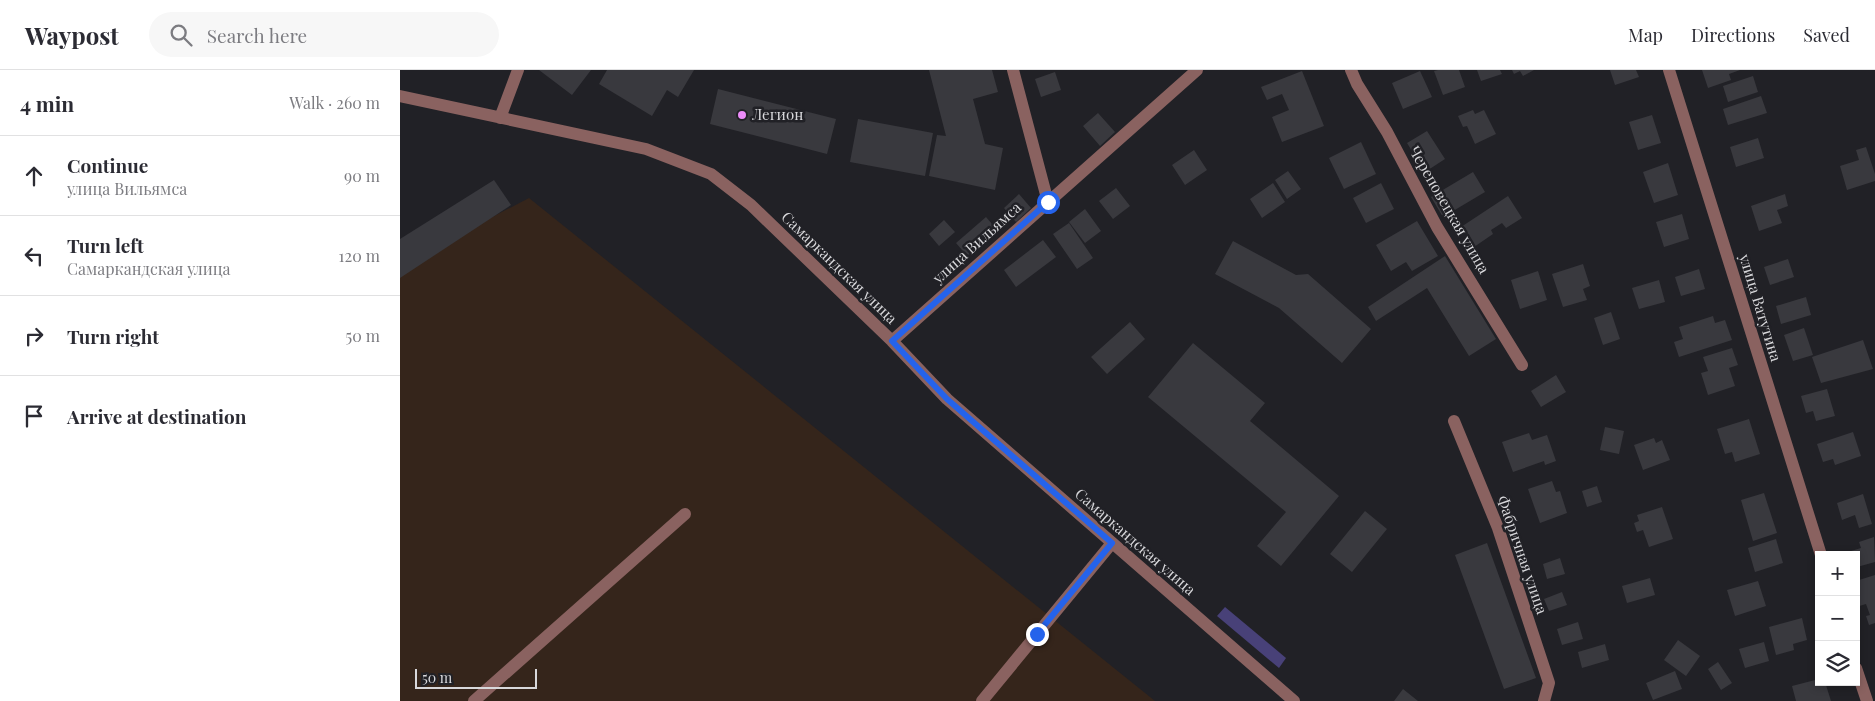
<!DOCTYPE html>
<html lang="en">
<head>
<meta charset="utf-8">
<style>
	body { margin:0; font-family:"Playfair Display",serif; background:#f7f7f7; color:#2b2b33 }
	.controls { position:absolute; right:15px; bottom:15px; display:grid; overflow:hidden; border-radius:0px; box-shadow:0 2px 8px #0003 }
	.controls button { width:45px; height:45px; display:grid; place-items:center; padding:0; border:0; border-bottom:1px solid #e1e1e2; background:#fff; color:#2b2b33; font:25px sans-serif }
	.scale { position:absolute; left:15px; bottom:12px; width:122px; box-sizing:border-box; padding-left:5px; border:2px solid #d8d8db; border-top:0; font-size:14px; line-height:18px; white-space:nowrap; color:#d8d8db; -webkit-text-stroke:4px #212126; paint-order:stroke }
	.stop { position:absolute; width:15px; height:15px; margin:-11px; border:4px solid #2563eb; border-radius:50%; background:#fff }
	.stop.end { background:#2563eb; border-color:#fff; box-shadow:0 1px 5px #0008 }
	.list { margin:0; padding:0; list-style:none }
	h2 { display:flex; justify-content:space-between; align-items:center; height:65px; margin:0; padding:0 20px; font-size:21px }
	h2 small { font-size:16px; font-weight:400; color:#7c7c81 }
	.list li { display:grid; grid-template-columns:32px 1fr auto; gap:15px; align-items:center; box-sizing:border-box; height:80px; padding:0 20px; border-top:1px solid #e1e1e2 }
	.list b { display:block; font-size:19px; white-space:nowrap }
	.list p { margin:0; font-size:16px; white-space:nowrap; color:#7c7c81 }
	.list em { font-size:16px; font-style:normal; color:#7c7c81 }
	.icon { flex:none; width:28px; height:28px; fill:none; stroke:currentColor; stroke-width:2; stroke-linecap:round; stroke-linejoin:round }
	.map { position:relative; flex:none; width:1475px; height:631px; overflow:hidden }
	header { display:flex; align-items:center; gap:30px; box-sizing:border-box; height:70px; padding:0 25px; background:#fff; border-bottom:1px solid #e1e1e2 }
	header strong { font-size:24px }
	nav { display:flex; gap:28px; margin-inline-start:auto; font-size:18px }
	.search { width:350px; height:45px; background:#f7f7f7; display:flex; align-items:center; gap:12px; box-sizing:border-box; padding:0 18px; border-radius:28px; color:#7c7c81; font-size:19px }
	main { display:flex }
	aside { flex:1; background:#fff }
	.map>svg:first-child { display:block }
</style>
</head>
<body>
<header>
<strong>Waypost</strong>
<div class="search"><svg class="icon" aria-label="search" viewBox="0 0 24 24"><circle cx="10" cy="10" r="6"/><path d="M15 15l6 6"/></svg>Search here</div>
<nav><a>Map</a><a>Directions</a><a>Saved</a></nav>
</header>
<main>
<aside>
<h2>4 min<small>Walk · 260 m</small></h2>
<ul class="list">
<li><svg class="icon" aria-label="ahead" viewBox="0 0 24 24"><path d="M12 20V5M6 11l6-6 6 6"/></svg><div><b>Continue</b><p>улица Вильямса</p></div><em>90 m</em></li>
<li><svg class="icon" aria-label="left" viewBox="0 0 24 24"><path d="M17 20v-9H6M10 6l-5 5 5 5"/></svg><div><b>Turn left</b><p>Самаркандская улица</p></div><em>120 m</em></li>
<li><svg class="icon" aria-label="right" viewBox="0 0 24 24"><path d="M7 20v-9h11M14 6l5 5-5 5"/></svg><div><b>Turn right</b></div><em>50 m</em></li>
<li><svg class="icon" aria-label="arrive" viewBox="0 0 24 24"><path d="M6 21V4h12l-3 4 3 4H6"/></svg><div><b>Arrive at destination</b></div></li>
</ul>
</aside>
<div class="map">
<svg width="1475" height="631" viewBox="0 0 1475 631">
	<rect width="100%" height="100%" fill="#212126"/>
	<path fill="#35251b" d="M129,128l626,503h-755v-436z"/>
	<path fill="#484178" d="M825,537l61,51 -7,10 -62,-52z"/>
	<path fill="#39393e" d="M139,0h52l-19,25z
		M207,0h87l-16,27 -11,-7 -15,26 -53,-32z
		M529,0h63l6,22 -25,7 12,45 18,4 -8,42 -66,-14 8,-41 9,1z
		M1038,0h21l6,17 -22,8 -9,-24z
		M1077,0h23l2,4 -21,7z
		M1112,0h22l-11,6 -3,-5 -6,3z
		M1210,0h26l3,7 -24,8z
		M1302,0h38l-11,4 2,6 -23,8z
		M902,1l22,55 -42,16 -10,-25 17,-7 -7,-16 -15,6 -6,-13z
		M1020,1l12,26 -29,12 -11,-26z
		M655,2l6,18 -20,7 -6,-18z
		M1353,6l5,16 -30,10 -5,-16z
		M318,19l118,30 -9,35 -117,-30z
		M1361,26l6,17 -39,12 -5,-16z
		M1073,40l2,4 9,-4 12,24 -21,10 -8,-18 -4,1 -5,-11z
		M698,43l17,19 -15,14 -17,-20z
		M1252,45l9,28 -23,7 -9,-28z
		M458,49l75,14 -8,43 -75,-14z
		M1027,61l18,28 -20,13 -18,-29z
		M1358,68l6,20 -28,9 -6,-20z
		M961,72l15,32 -32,15 -15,-31z
		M1466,77l9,27v7l-28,9 -7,-24 19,-6 -3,-10z
		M794,80l13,20 -22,15 -13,-20z
		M1268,93l10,32 -24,8 -11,-31z
		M888,101l13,18 -14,10 -12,-19z
		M1073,102l12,20 -42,25 -12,-20z
		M94,110l17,25 -111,73v-39z
		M873,113l12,19 -23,16 -12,-19z
		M981,113l13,26 -28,14 -13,-25z
		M716,118l14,18 -17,13 -14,-18z
		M619,124l12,14 -15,14 -12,-14z
		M1385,124l3,12 -11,4 5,13 -23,8 -8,-25z
		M1108,126l14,22 -16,10 -4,-5 -11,7 2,4 -19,13 -13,-20z
		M685,139l16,22 -16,12 -16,-21z
		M1282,144l7,25 -25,8 -8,-25z
		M586,147l12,14 -30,26 -12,-14z
		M544,150l11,12 -16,14 -10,-12z
		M1017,151l21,35 -26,15 -6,-9 -15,9 -15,-26z
		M669,153l24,35 -16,11 -24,-35z
		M643,170l13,17 -40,30 -12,-17z
		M833,171l63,34 12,-1 63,55 -29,34 -63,-55 -64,-34z
		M1045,186l51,83 -27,17 -42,-68 -51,33 -8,-14z
		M1388,189l6,18 -24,8 -6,-18z
		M1183,194l7,22 -7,3 4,11 -24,7 -11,-33z
		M1299,199l6,20 -24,7 -6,-19z
		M1138,201l9,29 -27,9 -9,-29z
		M1259,210l6,22 -26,7 -7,-21z
		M1406,227l5,18 -30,9 -5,-18z
		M1211,242l9,27 -17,6 -9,-27z
		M1313,246l2,7 10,-3 7,20 -53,17 -5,-15 9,-3 -4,-12z
		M730,252l15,17 -38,35 -16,-17z
		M1404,258l9,27 -20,6 -9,-26z
		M1463,270l10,29 -52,14 -9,-26z
		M793,273l72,60 -15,18 89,75 -58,70 -24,-20 29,-34 -138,-115z
		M1332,278l6,17 -9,3 6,18 -27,9 -7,-22 7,-2 -5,-14z
		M1156,305l10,17 -25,15 -10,-16z
		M1427,319l8,27 -19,5 -3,-10 -7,2 -5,-17z
		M1349,349l11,35 -25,8 -3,-10 -7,2 -8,-25z
		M1205,357l19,4 -5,23 -19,-4z
		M1453,362l8,24 -26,9 -2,-6 -10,3 -6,-18z
		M1129,363l3,7 15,-5 9,26 -11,4 -1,-4 -31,11 -11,-30z
		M1254,368l2,5 6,-3 8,20 -27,10 -9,-25z
		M1152,411l4,11 4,-1 7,22 -27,10 -12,-34z
		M1197,416l5,16 -15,5 -5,-16z
		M1364,423l13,40 -24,8 -12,-41z
		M1463,424l9,30 -13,4 -4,-13 -13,5 -5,-17z
		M1262,437l11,32 -24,8 -6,-17 -6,2 -3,-9 5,-2 -2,-6z
		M965,441l22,18 -35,43 -22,-18z
		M1474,467l1,25 -18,5 -1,-12h-3l-2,-4 10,-3 -2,-6z
		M1376,469l7,24 -28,9 -7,-24z
		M1087,473l49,135 -32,11 -49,-134z
		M1160,488l5,16 -18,5 -4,-15z
		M1475,505v48l-6,2 -3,-9 4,-1 -4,-11 -10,3v-26z
		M1250,508l5,17 -28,8 -5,-17z
		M1358,511l8,25 -31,10 -8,-26z
		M1162,522l5,13 -18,6 -5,-12z
		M1402,548l5,22 -14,4 1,6 -18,5 -7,-28z
		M1178,552l5,17 -21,6 -5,-16z
		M1278,570l22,16 -14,20 -22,-16z
		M1364,572l5,19 -24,7 -6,-19z
		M1205,574l4,16 -27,8 -4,-16z
		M1318,592l14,21 -11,7 -13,-21z
		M1275,601l7,18 -29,11 -7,-17z
		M1419,609v3h6l6,19h-35l-4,-15z
		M1003,619l15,12h-24z"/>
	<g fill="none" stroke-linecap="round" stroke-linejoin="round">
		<path stroke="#8a6260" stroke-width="12" d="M613,0l35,132
			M951,0l6,14 30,48 50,95 85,138
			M1269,0l152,485
			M0,26l246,53 65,25 40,31 141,136 55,58 347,302
			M100,48l18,-48
			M492,271l305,-271
			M1054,351l44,107 51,155 -5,18
			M1456,598l11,33
			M74,631l211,-187
			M582,631l130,-158"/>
	</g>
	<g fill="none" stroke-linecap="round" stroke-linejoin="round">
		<path stroke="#2563eb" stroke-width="6" d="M637,564l75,-91 -165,-144 -55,-58 156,-139"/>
	</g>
	<circle fill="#ed8cf9" stroke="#212126" stroke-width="2" cx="342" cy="45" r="5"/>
	<g text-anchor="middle" stroke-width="5" stroke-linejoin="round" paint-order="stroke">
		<g font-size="15" fill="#d8d8db" stroke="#212126" text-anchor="start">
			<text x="352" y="50">Легион</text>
		</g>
		<g font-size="15" fill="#d8d8db" stroke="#212126">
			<text transform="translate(1049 140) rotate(60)" y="5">Череповецкая улица</text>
			<text transform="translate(577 173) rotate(-42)" y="5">улица Вильямса</text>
			<text transform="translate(439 198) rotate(44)" y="5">Самаркандская улица</text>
			<text transform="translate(1360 238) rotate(73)" y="5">улица Ватутина</text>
			<text transform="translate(735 472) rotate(41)" y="5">Самаркандская улица</text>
			<text transform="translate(1122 485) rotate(71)" y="5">Фабричная улица</text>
		</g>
	</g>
</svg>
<div class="controls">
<button>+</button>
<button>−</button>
<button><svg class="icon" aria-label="layers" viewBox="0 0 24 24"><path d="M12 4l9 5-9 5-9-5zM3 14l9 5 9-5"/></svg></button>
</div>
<div class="scale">50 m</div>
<div class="stop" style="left:648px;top:132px"></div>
<div class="stop end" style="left:637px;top:564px"></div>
</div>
</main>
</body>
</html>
